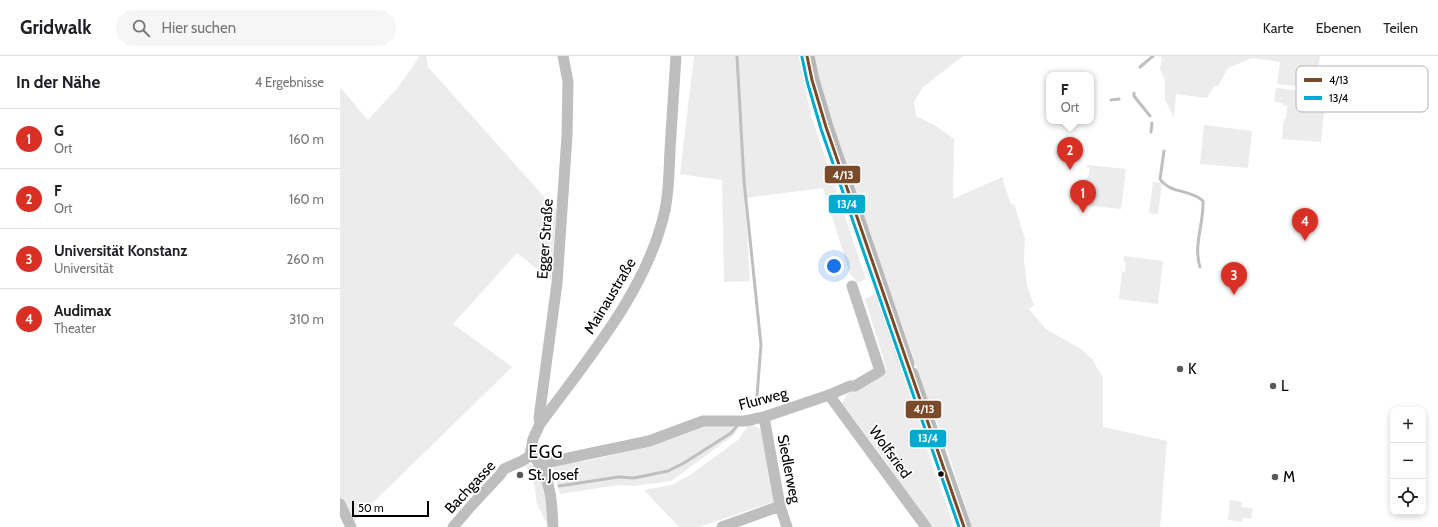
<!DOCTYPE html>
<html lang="de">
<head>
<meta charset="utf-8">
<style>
	body { margin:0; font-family:Cabin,sans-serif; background:#f6f6f6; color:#202124 }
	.controls { position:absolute; right:12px; bottom:12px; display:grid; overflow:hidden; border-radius:8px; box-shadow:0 2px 6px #0003 }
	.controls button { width:36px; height:36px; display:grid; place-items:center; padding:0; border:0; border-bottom:1px solid #e0e0e0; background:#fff; color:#202124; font:20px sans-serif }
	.scale { position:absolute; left:12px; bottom:10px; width:77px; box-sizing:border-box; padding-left:4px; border:2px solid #000; border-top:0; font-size:11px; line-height:14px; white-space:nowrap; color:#000; -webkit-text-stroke:3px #fff; paint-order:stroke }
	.you { position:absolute; left:494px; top:210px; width:14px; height:14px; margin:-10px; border:3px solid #fff; border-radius:50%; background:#1a73e8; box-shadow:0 0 0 6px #1a73e833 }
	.badge { display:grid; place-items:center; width:26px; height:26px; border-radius:50%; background:#d93025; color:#fff; font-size:13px; font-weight:700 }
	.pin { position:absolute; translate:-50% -33px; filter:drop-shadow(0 1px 2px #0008) }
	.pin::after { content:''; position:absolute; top:21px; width:14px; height:12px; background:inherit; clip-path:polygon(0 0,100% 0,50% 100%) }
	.popup { position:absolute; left:706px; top:16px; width:48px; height:52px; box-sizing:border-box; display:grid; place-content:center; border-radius:8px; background:#fff; filter:drop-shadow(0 1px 3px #0005); font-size:13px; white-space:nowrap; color:#757577 }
	.popup b { font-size:15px; color:#202124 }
	.popup::after { content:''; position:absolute; left:50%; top:100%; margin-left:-8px; border:8px solid transparent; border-top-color:#fff }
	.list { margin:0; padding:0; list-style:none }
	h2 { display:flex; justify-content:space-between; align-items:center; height:52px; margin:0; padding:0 16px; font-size:17px }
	h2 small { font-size:13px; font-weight:400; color:#757577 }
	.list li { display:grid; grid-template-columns:26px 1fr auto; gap:12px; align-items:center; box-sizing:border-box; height:60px; padding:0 16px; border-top:1px solid #e0e0e0 }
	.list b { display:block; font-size:15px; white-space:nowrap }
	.list p { margin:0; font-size:13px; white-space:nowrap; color:#757577 }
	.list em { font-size:13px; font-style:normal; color:#757577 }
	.icon { flex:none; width:22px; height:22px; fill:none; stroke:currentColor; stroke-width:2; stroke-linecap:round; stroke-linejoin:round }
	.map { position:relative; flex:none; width:1098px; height:471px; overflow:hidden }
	header { display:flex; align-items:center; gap:24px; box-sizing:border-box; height:56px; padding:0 20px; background:#fff; border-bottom:1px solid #e0e0e0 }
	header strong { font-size:19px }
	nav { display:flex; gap:22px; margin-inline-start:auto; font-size:14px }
	.search { width:280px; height:36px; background:#f6f6f6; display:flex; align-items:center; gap:10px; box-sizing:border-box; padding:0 14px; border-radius:22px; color:#757577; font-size:15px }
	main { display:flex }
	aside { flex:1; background:#fff }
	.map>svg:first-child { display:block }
</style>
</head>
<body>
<header>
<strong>Gridwalk</strong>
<div class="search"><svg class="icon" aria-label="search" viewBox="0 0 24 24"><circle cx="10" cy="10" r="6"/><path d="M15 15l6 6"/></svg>Hier suchen</div>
<nav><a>Karte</a><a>Ebenen</a><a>Teilen</a></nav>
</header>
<main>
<aside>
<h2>In der Nähe<small>4 Ergebnisse</small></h2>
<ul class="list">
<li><span class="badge">1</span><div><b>G</b><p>Ort</p></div><em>160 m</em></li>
<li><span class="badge">2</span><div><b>F</b><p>Ort</p></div><em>160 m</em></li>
<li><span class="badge">3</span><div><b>Universität Konstanz</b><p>Universität</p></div><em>260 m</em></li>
<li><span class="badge">4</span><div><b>Audimax</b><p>Theater</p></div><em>310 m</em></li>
</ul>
</aside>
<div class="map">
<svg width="1098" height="471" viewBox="0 0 1098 471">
	<rect width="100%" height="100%" fill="#fff"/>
	<path fill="#ececec" d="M79,0h7l2,11 128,143 -5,70 -34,-27 -64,71 59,43 -162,158 -10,-23v-415l28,33 31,-34 19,-27z
		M354,0h105l11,56 56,167 -8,4 -8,-9 -27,-86 -78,10 5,83 -26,1 -2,-102 -42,-6z
		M473,0h150l-40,31 -9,15 2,14 20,10 18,13 -1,60 49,-22 9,28 3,-1 11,35 -1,21 3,26 7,19 -5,4 17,20 35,20 11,10 11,19v49l64,14 -7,86h-188l-27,-84 -23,-58 -10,-32 -50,-138 -32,-94z
		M815,0h165l-4,32 -39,-4 3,-22 -28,-4 -24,10 -10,18h-4l-7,12 -31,-4 -2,24 -9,-18v-19l-5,-12 2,-12z
		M936,32l50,6 -5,48 -39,-3 2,-20h2l1,-13 -4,-1v-2l-9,-1z
		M864,69l48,6 -4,37 -48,-4z
		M747,109l39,4 -5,40 -38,-4 3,-27h2l2,-10 -3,-1z
		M813,126l9,1 -4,31 -9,-1z
		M784,200l39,5 -5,43 -39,-5 3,-27h3l1,-10 -3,-1z
		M537,237l26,72 24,84 27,78h-24l-46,-68 -42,-56 6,-10 27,-13 12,-10 -22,-71z
		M410,367l12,7 14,71 -77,26h-20l-35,-37 28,-5 18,-10 48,-35z
		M395,368l2,6 -3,5 -63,46 -37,5 -15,-1 -59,9 -8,-29 34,-4 23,-5 66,-20 29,-11z
		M193,408l7,5 9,32 -2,23 -10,-20 -3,-22 -8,-16z
		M890,444l12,2 -1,5 12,1 -2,11 -8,-1 -1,4 -14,-2z"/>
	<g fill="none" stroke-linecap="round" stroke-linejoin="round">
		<path stroke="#bfbfbf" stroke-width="3" d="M397,0l7,125 17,164 -4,51
			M800,11l13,-11
			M794,37v3l16,20
			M771,44l8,-1
			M811,76l1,-9
			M824,95l-4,28c10,15 31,10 43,22 1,23 -10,44 -3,66
			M219,430l60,-9 15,1 34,-7 16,-8 47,-30 6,-7"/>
		<path stroke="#bebebe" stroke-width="11" d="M489,339l97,132
			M424,361l16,89 7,21
			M200,368l-1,-6 18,-135 10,-147 1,-54 -5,-26
			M190,400l3,-17 7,-15c47,-64 108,-135 125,-214 4,-19 4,-40 5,-60 2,-31 4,-63 6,-94
			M196,403c15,21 16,43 17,68
			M200,408l109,-23 54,-20h42l19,-4 65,-22 21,-9h5l25,-15 -28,-85
			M0,448l11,23
			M113,471l19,-22 28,-30 4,-6 18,-8 8,-5
			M382,471l58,-21"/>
		<path stroke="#b8b8b8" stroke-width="15" d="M467,0l5,24 14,47 81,237
			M571,318l53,153"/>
		<g stroke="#fff" stroke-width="6">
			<path id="bus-1" d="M467,0l5,24 14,47 138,400"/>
		</g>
		<g stroke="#fff" stroke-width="6">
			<path id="bus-2" d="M462,1l5,24 14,48 138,398"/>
		</g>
		<use href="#bus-1" stroke="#7a4b2a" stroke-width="3"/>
		<use href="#bus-2" stroke="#00a9ce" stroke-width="3"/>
	</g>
	<g fill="#595959" stroke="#fff" stroke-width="1.5">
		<circle cx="840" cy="313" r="4"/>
		<circle cx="933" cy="330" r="4"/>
		<circle cx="180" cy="419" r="4"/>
		<circle cx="935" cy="421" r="4"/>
	</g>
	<circle fill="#000" stroke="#fff" stroke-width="1.5" cx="601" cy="418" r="3.5"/>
	<g text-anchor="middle" stroke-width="3.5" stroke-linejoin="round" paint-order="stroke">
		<g font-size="15" fill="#000" stroke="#fff">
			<text transform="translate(205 183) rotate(-86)" y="5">Egger Straße</text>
			<text transform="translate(270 240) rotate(-59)" y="5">Mainaustraße</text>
			<text transform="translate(423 343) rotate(-15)" y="5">Flurweg</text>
			<text transform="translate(550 396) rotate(54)" y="5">Wolfsried</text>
			<text transform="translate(449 413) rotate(79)" y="5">Siedlerweg</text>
			<text transform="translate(130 431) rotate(-47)" y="5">Bachgasse</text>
		</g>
		<g font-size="15" fill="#000" stroke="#fff" text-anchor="start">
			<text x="848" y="318">K</text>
			<text x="941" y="335">L</text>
			<text x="188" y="424">St. Josef</text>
			<text x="943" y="426">M</text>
		</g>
		<g font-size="17" letter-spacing="1" fill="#000" stroke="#fff">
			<text x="206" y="402">EGG</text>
		</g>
	</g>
	<rect x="956" y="10" width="132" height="46" rx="6" fill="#fff" stroke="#b2b2b2" stroke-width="1"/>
	<rect x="964" y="22" width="18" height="4" fill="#7a4b2a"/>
	<rect x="964" y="40" width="18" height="4" fill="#00a9ce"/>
	<g font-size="11" fill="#000">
		<text x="989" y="28">4/13</text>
		<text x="989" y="46">13/4</text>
	</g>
	<g stroke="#fff" stroke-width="1.5">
		<rect x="484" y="109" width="37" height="19" rx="4" fill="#7a4b2a"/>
		<rect x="488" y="138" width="38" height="20" rx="4" fill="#00a9ce"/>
		<rect x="565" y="344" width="37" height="19" rx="4" fill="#7a4b2a"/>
		<rect x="569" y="373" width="38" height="19" rx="4" fill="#00a9ce"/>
	</g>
	<g font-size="11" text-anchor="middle" font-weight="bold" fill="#fff">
		<text x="503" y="123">4/13</text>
		<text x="507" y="152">13/4</text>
		<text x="584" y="357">4/13</text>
		<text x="588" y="386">13/4</text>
	</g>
</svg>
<div class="controls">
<button>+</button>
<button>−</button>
<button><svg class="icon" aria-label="locate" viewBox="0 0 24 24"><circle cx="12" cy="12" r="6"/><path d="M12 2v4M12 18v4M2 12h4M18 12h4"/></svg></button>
</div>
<div class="scale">50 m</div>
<div class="you"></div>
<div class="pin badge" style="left:743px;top:157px">1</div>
<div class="pin badge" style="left:730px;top:114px">2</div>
<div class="popup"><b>F</b>Ort</div>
<div class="pin badge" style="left:894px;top:239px">3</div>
<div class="pin badge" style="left:965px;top:185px">4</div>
</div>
</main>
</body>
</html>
